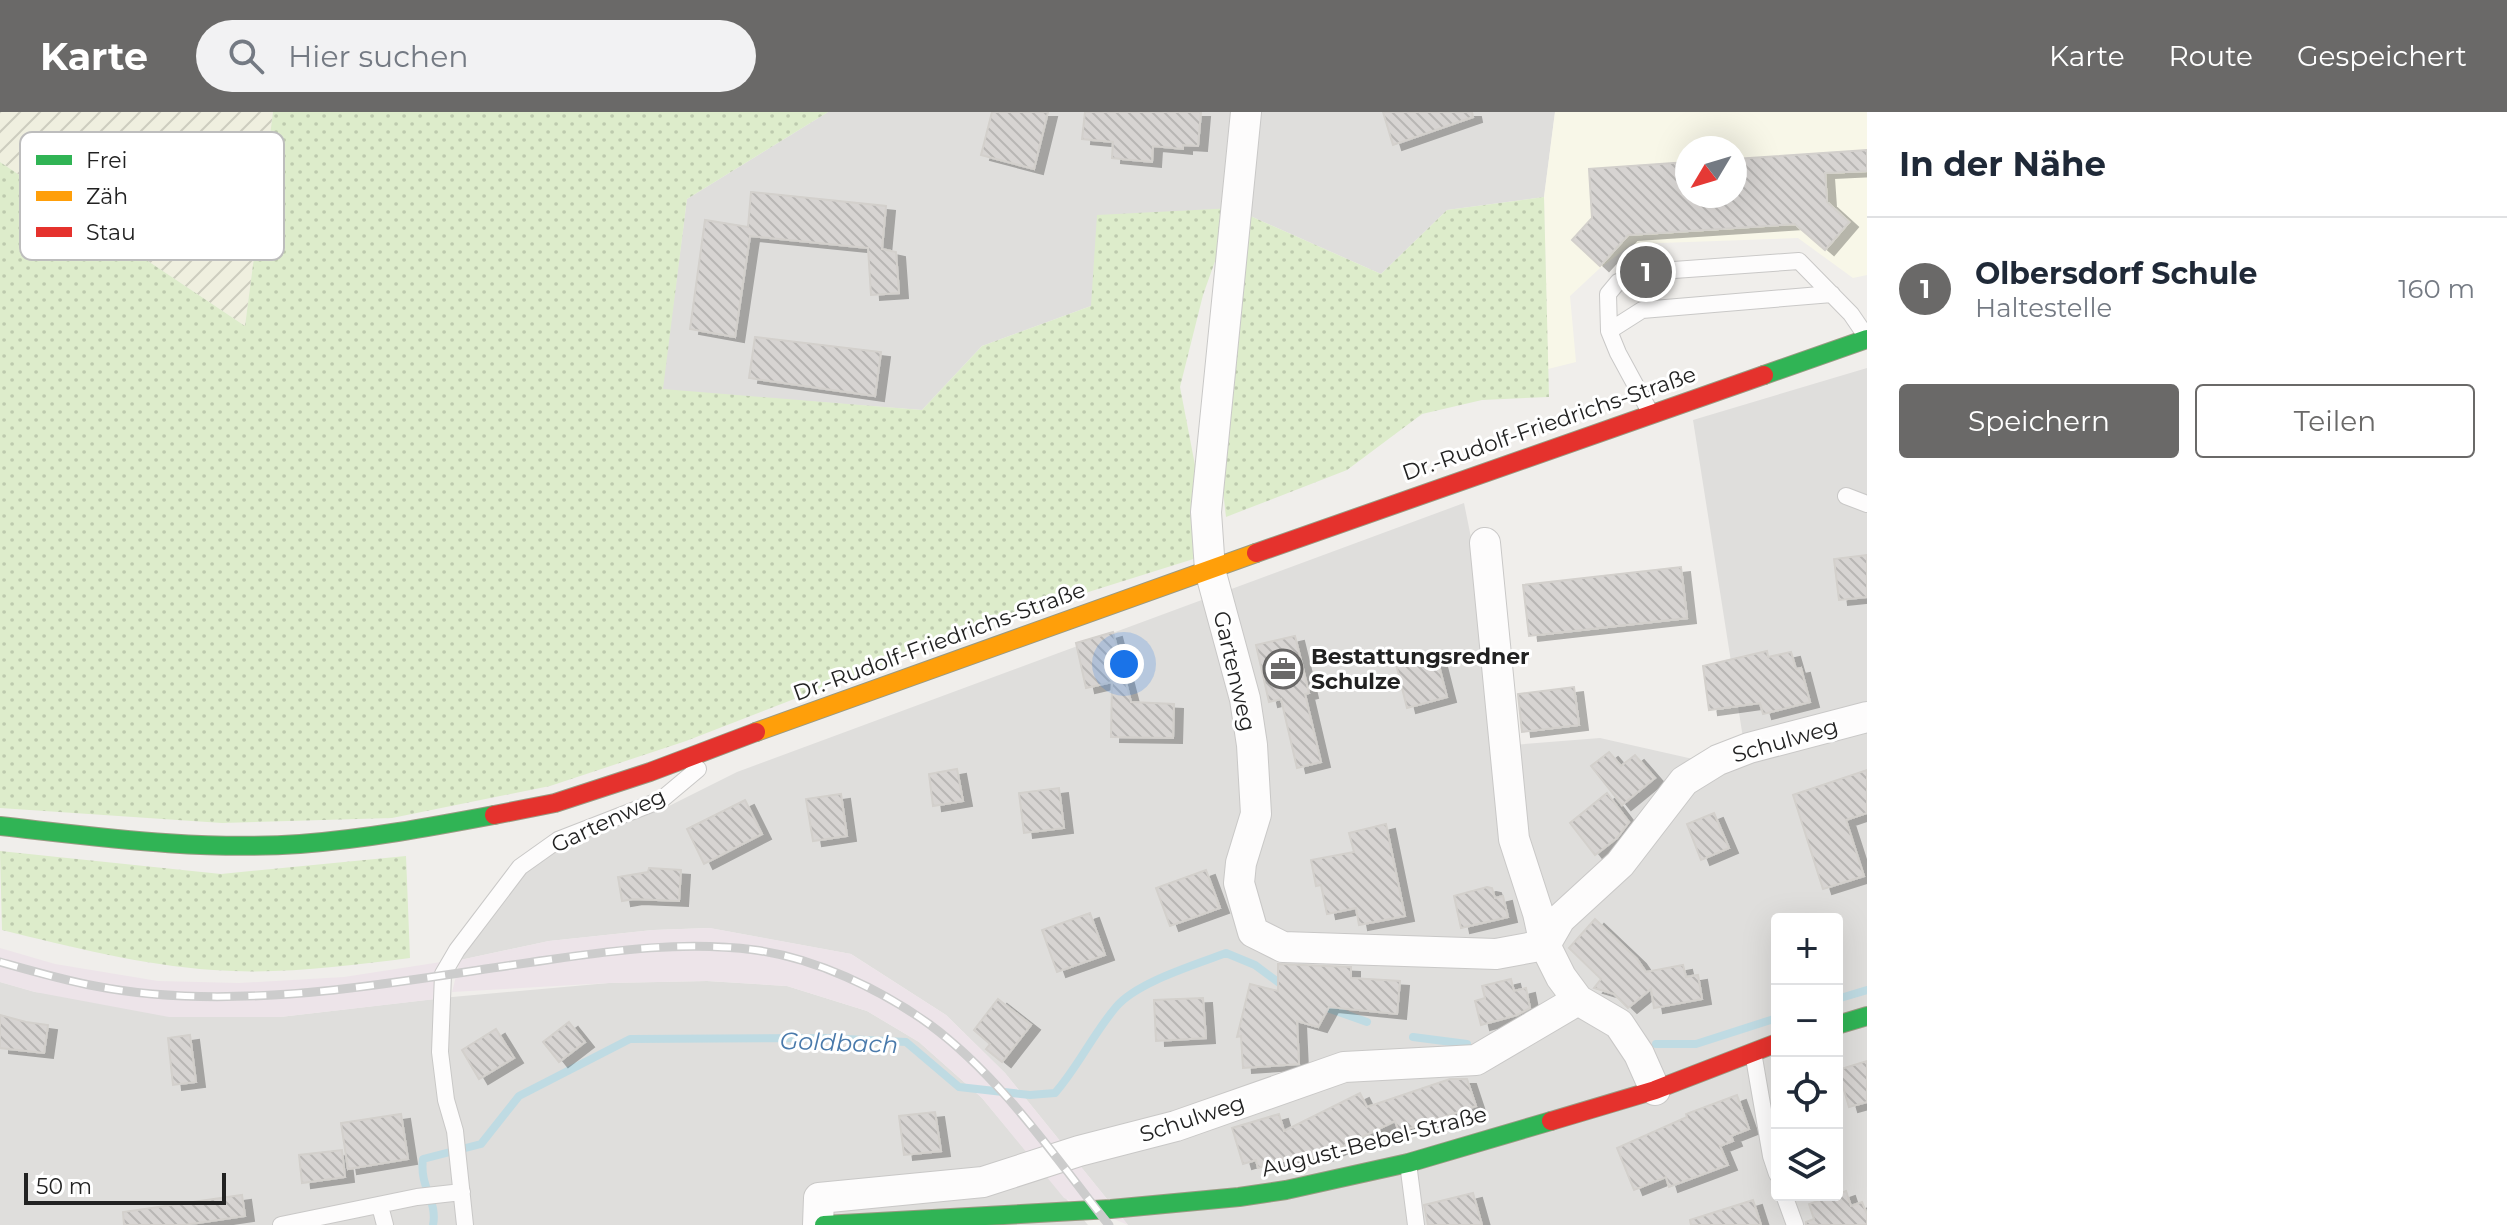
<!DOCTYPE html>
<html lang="de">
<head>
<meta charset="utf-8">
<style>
	body { margin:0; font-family:Montserrat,sans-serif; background:#f2f2f3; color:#1f2937 }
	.controls { position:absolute; right:24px; bottom:24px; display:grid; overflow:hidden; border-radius:8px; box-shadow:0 8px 32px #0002 }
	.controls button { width:72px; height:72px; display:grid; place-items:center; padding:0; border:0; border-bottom:2px solid #e0e1e3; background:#fff; color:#1f2937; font:40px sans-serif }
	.compass { position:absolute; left:1675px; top:24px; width:72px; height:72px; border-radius:50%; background:#fff; box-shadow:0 8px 32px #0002; rotate:232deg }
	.scale { position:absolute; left:24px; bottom:20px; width:202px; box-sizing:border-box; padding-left:8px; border:4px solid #222; border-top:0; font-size:22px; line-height:28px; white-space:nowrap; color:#222; -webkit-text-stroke:6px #fff; paint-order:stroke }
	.you { position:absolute; left:1124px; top:552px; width:28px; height:28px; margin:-20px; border:6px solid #fff; border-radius:50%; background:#1a73e8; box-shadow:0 0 0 12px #1a73e833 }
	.badge { display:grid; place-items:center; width:52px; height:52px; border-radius:50%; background:#6a6968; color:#fff; font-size:26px; font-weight:700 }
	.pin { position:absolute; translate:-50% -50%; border:4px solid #fff; box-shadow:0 2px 8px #0006 }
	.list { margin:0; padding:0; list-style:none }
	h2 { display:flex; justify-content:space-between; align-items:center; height:104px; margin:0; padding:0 32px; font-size:34px }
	h2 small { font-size:26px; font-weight:400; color:#747a83 }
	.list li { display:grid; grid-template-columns:52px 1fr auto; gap:24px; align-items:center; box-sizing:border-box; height:144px; padding:0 32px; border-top:2px solid #e0e1e3 }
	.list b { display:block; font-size:30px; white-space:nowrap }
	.list p { margin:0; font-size:26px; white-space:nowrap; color:#747a83 }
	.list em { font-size:26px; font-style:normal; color:#747a83 }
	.actions { display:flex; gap:16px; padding:24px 32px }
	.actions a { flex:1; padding:18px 0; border:2px solid #6a6968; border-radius:8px; text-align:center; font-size:28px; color:#6a6968 }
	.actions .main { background:#6a6968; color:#fff }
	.icon { flex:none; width:44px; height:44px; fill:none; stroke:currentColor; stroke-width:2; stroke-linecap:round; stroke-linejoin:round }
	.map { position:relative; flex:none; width:1867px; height:1113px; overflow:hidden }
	header { display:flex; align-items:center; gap:48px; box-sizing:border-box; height:112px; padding:0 40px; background:#6a6968; color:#fff }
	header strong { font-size:38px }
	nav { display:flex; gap:44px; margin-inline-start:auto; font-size:28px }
	.search { width:560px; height:72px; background:#f2f2f3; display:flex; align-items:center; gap:20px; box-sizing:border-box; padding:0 28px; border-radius:44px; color:#747a83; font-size:30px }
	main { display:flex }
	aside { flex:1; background:#fff }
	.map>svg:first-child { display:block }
</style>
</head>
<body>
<header>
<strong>Karte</strong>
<div class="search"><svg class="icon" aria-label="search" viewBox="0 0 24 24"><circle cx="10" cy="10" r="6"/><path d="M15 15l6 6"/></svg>Hier suchen</div>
<nav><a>Karte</a><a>Route</a><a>Gespeichert</a></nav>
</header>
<main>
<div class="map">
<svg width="1867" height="1113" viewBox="0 0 1867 1113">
	<defs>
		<pattern id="farmland-furrows" width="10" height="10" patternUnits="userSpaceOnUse" patternTransform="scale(2)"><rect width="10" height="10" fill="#efefdf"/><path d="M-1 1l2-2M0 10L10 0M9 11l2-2" fill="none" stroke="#cdcdbf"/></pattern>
		<pattern id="grass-dots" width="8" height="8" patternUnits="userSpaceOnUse" patternTransform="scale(2)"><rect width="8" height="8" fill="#ddeccb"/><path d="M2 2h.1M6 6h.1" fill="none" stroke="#bdcaae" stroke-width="1.8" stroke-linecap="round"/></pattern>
		<pattern id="building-back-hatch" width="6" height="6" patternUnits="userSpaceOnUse" patternTransform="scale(2)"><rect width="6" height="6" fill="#d7d4d2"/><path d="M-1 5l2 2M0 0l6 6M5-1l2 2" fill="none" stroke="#b8b6b4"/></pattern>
		<filter id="shadow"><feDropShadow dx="9" dy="5" stdDeviation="0" flood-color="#0004"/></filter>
	</defs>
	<rect width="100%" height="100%" fill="#f0eeeb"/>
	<path fill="#dfdedc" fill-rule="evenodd" d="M828,0h410l-4,96 -143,98 -109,40 -60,64 -260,-20 25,-191z
		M1257,0h298l-11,85 -97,13 -66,64 -133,-59z
		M1867,256v857h-739l-123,-152 -59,-58 -95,-61 -142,-26 -56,2 -104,11 -89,19 63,-85 38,-28 104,-39 72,-36 727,-269 49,242 87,-7 93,21 50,-21 -50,-318zM1777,807h60v276h-60z
		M707,869l80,5 80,25 52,31 63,56 106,127h-1088v-243l35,10 245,25 172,-20 157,-14z"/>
	<path fill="#ede4e9" d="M710,816l141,26 95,61 59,58 123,152 -64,-27 -82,-100 -63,-56 -52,-31 -80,-25 -79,-5 -99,2 -157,9 8,-32 89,-19 104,-11z
		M0,836l55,16 103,17 81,2 105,-6 97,-15 -5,37 -156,18h-111l-134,-25 -35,-10z"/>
	<path fill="#f8f7e8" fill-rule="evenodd" d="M1555,0h312v163l-14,3 -55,-40 -166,6 -33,25 -29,27 6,66 -28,7 -4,-172zM1687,36h48v48h-48z"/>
	<path fill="url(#farmland-furrows)" d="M0,0h273l-28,214 -245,-164z"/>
	<path fill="url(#grass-dots)" d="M273,0h555l-141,87 -24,190 259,21 60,-64 109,-40 6,-91 137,-7 -31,87 -23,92 24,125 -1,44 -213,67 -304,118 -136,45 -158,32 -170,5 -222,-15v-646l245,164z
		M1544,85l5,200 -67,3 -60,14 -75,56 -121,47 -4,-35 26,-267 133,59 66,-64z
		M0,739l221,23 185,-18 4,102c-65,8 -131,17 -197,12 -71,-5 -142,-23 -211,-40z"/>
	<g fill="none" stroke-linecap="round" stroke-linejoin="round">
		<path stroke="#bfdbe3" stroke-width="8" d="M1837,887l30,-9
			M1319,893l48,17
			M1413,925l54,7
			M1656,932h40l81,-26
			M433,1113c5,-24 -14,-38 -10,-66l58,-15 38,-48 111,-57 195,-1 81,4 53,45 71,8 25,-2c23,-26 38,-59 61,-86 21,-25 79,-42 110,-54l29,12 31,23"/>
	</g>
	<path fill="url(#building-back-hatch)" stroke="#d3d0cc" stroke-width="2" filter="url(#shadow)" d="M992,0h56l-14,57 -53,-14z
		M1085,0h116l-3,34 -15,-1v4l-30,-3 -1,16 -40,-4 1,-16 -31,-3z
		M1383,0h89l1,5 -80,28z
		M1867,38v21l-42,2 2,29 22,20 -24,28 -30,-26 -167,11 -28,31 -28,-26 20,-22 -3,-49 98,-7v34h48v-37z
		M751,80l135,14 -4,43 14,3 3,41 -28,2 -3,-47 -118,-12 -15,101 -45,-8 15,-109 43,7z
		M755,225l126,15 -6,44 -126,-18z
		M1867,443v42l-28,3 -5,-41z
		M1681,455l6,51 -158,18 -6,-51z
		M1113,520l18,70 43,2 -1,34 -62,-1 1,-55 -26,6 -10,-45z
		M1295,524l14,57 -4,1 16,68 -24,6 -16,-69 -12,3 -13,-57z
		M1767,539l1,6 23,-5 5,17 5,-1 9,34 -47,12 -3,-11 -51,7 -6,-44z
		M1436,542l11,43 -40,11 -11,-44z
		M1574,575l5,38 -57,7 -4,-38z
		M1609,640l12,14 14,-11 20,23 -33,27 -31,-39z
		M957,657l6,32 -30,5 -4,-32z
		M1867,658v43l-21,7 18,56 -41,13 -30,-94z
		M1059,676l5,40 -40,5 -5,-40z
		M1607,681l22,29 -12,16 -22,17 -25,-32z
		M841,682l6,42 -34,5 -7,-42z
		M745,688l17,34 -58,30 -17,-35z
		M1714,701l15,35 -28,12 -14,-36z
		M1386,712l19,92 -46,9 -3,-17 -29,6 -6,-29 -5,1 -5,-26 43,-8 -5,-19z
		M649,756l32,2 -2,31 -45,-2 -12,2 -4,-24 30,-5z
		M1206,758l14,38 -50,18 -14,-38z
		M1487,775l5,1 3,10 8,-2 5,21 -47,11 -7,-32z
		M1090,801l15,42 -48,17 -15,-42z
		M1595,807l42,40 9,13 37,-7 3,12 12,-2 4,24 -48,9 -3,-19 -23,19 -14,-14 -20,-6 7,-9 -32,-31z
		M1278,852l73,3v11l49,3 -3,33 -68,-7 -11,20 -21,-6 2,43 -56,4 -2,-32 -4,1 13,-53 28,7z
		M1511,867l3,12 12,-3 4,20 -13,7 -36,10 -6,-24 10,-3 -3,-12z
		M1203,886l3,40 -50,3 -2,-41z
		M998,887l33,26 -29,37 -16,-13 4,-5 -16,-14z
		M0,903l26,7 22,3 -4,28 -44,-5z
		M569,910l16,20 -26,20 -16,-20z
		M496,917l18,29 -35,21 -17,-29z
		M190,923l6,47 -23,3 -5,-47z
		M1867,949v41l-18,5 -11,-37z
		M1450,967h17l9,27 -77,26 -4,-11 -72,35 -25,5 -1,-4 -39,11 -2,-8 -13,4 -11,-36 47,-14 5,17 76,-38 7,14z
		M1737,983l12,34 -18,7 2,5 -13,5 8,19 -59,22 -3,-10 -32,13 -17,-42 70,-31 -1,-3z
		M935,1000l6,39 -37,4 -5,-39z
		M401,1002l7,45 -60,10 -7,-46z
		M342,1038l3,27 -43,6 -3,-28z
		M1846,1079l5,15 11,-4 5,12v11h-61v-3l8,-3 -5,-15z
		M1473,1081l9,32h-54l-4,-20z
		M242,1083l3,21 -61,9h-60l-1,-13z
		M1753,1088l8,25h-70l-1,-5z"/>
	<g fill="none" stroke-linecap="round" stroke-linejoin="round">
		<g stroke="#c9c8c7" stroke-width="18">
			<path id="lane" d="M1609,219l33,-21 190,-16
				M1650,300l-32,-59 -9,-22 -1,-37 10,-12 28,-10 153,-11 52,53 15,22
				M1846,384l21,8
				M1753,940l18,104 6,18
				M1408,1051l8,62
				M1784,1083l11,30
				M380,1094l5,19
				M281,1113l136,-28 45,-5
				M465,1113l-10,-94 -9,-31 -6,-48 3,-78 14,-24 63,-83 38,-27 103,-40 37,-31"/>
		</g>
		<g stroke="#c9c8c7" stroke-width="32">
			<path id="street" d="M1246,0l-40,400 4,58 35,129 7,46 4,69 -15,49 -2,20 14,49 30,15 213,7 49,-9
				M1485,431l29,296 24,74 7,32 16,32 17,23 41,24 20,30 16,36
				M1545,833l15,-26 60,-55 64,-83 34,-21 31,-12 118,-31
				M818,1113l1,-27 164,-16 96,-31 97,-25 168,-59 132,-7 102,-60"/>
		</g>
		<g stroke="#999a82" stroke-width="20">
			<path id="fast" d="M1764,263l103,-36
				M0,714c100,11 199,25 300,18 65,-5 130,-17 194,-29
				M1837,913l30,-9
				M824,1113l287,-16 128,-12 47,-7 122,-27 143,-42"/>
		</g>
		<g stroke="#999a82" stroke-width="20">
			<path id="slow" d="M756,620l500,-179"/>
		</g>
		<g stroke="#999a82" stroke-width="20">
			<path id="jam" d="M1256,441l508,-178
				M494,703l61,-12 95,-31 106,-40
				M1551,1009l104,-31 122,-47"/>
		</g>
		<use href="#lane" stroke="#fdfcfc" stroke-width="16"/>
		<use href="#street" stroke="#fdfcfc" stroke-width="30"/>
		<use href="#fast" stroke="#30b455" stroke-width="18"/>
		<use href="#slow" stroke="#ff9f0a" stroke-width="18"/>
		<use href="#jam" stroke="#e5322d" stroke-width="18"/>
		<g stroke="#ccc" stroke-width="9">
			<path id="rail" d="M0,850c32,9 63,18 95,24 76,15 163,12 239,4 71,-8 142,-20 213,-30 69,-10 138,-19 208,-10 60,8 125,39 174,74 72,53 125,132 180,201"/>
		</g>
		<use href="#rail" stroke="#fff" stroke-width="6" stroke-dasharray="18" stroke-linecap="butt"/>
	</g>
	<defs>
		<g id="office-ring" transform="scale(2)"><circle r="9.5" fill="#fff" stroke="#6a6968" stroke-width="1.5"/><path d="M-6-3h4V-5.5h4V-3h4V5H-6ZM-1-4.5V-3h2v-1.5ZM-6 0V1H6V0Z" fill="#6a6968"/></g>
	</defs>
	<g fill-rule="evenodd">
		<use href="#office-ring" x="1283" y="557"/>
	</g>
	<g text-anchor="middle" stroke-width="6" stroke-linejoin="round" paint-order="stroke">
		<g font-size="22" fill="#222" stroke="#fff">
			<text transform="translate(1549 311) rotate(-19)" y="8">Dr.-Rudolf-Friedrichs-Straße</text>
			<text transform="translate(939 529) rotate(-20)" y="8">Dr.-Rudolf-Friedrichs-Straße</text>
			<text transform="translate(1235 559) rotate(77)" y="8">Gartenweg</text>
			<text transform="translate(1785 628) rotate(-16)" y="8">Schulweg</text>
			<text transform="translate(608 708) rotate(-25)" y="8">Gartenweg</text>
			<text transform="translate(1192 1006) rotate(-18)" y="8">Schulweg</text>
			<text transform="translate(1374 1029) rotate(-14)" y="8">August-Bebel-Straße</text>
		</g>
		<g font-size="22" font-weight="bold" fill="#222" stroke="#fff" text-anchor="start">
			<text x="1311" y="552">Bestattungsredner<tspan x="1311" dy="25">Schulze</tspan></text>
		</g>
		<g font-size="24" font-style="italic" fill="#4a7aab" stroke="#fff">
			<text transform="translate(839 931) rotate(2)" y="8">Goldbach</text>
		</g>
	</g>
	<rect x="20" y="20" width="264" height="128" rx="12" fill="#fff" stroke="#bdbdbd" stroke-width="2"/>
	<rect x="36" y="43" width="36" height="10" fill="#30b455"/>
	<rect x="36" y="79" width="36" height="10" fill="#ff9f0a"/>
	<rect x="36" y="115" width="36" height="10" fill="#e5322d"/>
	<g font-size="22" fill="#222">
		<text x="86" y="56">Frei</text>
		<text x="86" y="92">Zäh</text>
		<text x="86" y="128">Stau</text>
	</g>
</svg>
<div class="controls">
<button>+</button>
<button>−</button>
<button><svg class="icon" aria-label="locate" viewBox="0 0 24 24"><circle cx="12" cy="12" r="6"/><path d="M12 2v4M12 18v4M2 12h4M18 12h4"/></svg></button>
<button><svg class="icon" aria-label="layers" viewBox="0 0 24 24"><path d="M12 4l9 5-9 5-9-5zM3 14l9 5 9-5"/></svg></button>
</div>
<svg class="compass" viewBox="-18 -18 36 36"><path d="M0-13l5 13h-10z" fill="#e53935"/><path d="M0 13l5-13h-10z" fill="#747a83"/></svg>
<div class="scale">50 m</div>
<div class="you"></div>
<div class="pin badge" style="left:1646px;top:160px">1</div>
</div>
<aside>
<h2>In der Nähe<small></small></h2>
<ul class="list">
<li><span class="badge">1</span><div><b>Olbersdorf Schule</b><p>Haltestelle</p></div><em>160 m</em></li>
</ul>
<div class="actions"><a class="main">Speichern</a><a>Teilen</a></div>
</aside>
</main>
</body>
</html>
